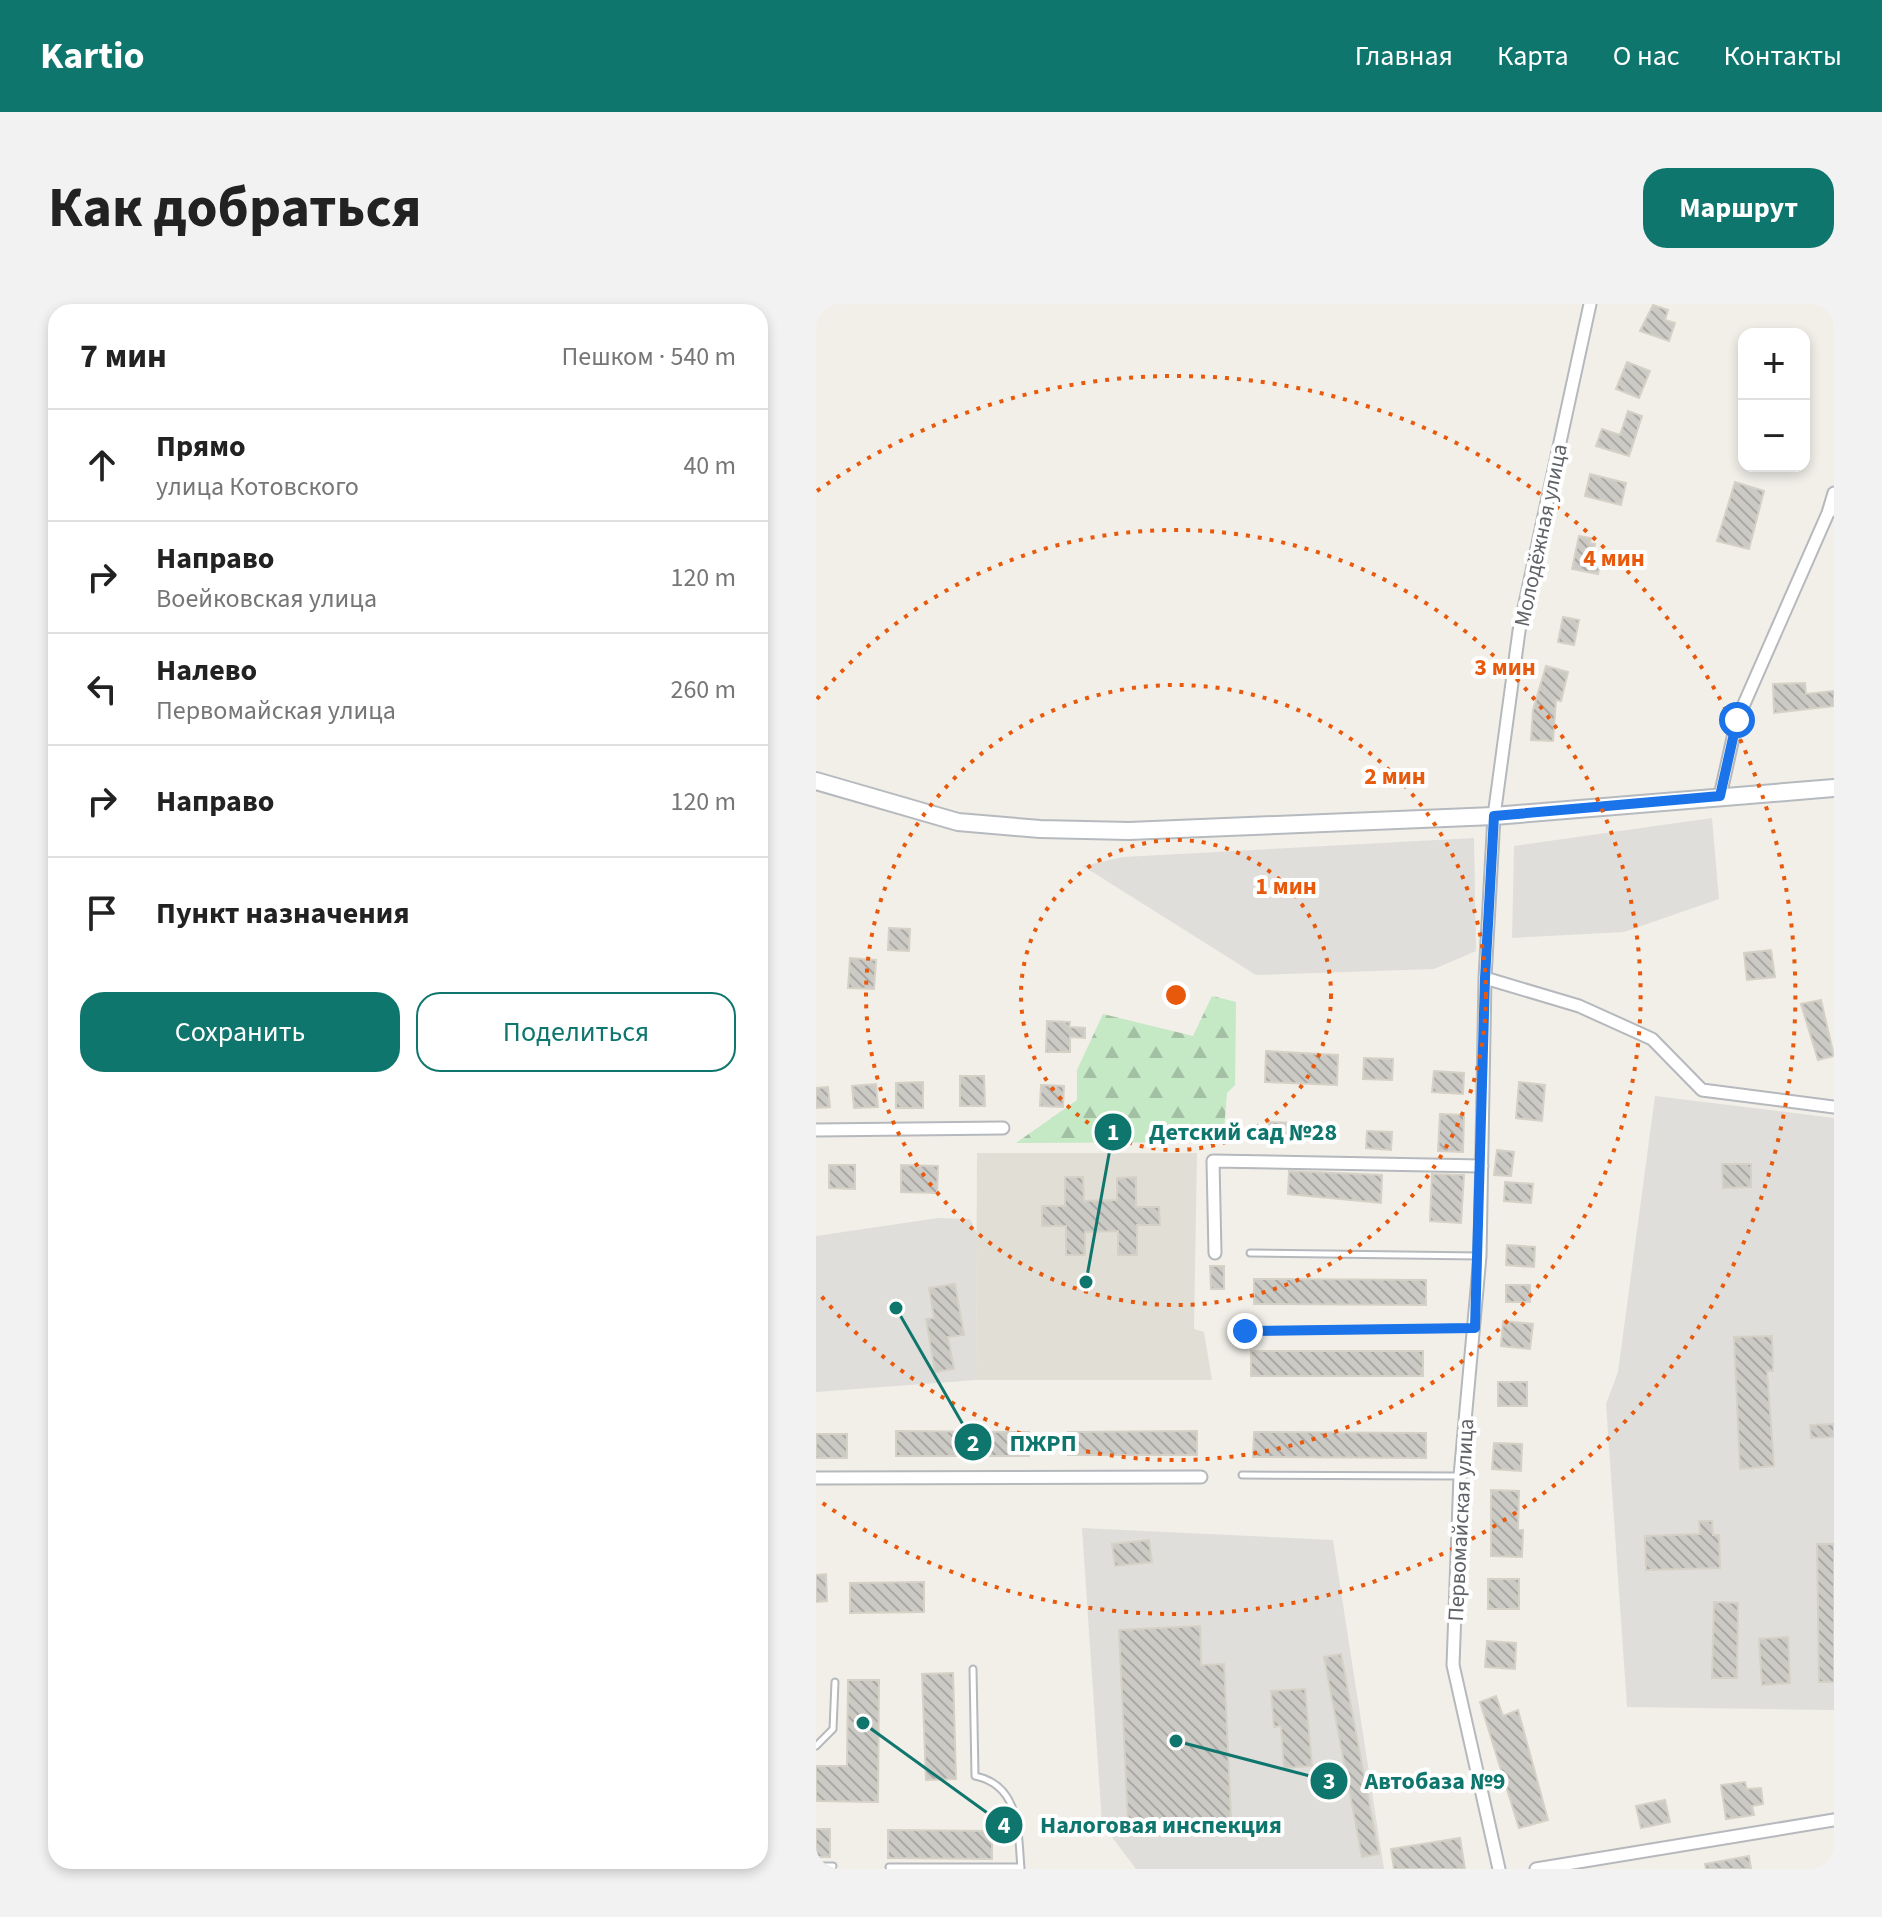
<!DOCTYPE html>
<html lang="ru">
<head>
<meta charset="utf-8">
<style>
	body { margin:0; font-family:"Source Sans 3",sans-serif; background:#f2f2f2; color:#222 }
	.controls { position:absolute; right:24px; top:24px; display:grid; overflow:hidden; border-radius:16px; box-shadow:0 4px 12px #0003 }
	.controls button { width:72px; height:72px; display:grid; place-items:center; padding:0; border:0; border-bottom:2px solid #e0e0e0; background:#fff; color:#222; font:40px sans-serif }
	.stop { position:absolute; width:24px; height:24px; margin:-18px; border:6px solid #1a73e8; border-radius:50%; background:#fff }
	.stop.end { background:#1a73e8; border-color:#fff; box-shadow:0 2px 8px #0008 }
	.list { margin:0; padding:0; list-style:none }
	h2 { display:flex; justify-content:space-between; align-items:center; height:104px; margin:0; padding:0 32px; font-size:34px }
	h2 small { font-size:26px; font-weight:400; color:#767676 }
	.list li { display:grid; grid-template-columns:52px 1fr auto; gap:24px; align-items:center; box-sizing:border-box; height:112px; padding:0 32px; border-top:2px solid #e0e0e0 }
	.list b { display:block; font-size:30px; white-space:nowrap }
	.list p { margin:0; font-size:26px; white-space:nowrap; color:#767676 }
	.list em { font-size:26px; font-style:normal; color:#767676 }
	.actions { display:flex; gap:16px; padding:24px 32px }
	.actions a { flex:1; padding:18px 0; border:2px solid #0f766e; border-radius:24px; text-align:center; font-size:28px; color:#0f766e }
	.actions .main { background:#0f766e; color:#fff }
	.icon { flex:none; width:44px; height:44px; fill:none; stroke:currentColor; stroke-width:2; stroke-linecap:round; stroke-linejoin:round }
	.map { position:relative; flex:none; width:1018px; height:1565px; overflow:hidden; border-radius:24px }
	header { display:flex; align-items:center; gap:48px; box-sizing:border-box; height:112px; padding:0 40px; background:#0f766e; color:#fff }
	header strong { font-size:38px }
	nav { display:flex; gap:44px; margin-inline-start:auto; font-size:28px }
	.intro { display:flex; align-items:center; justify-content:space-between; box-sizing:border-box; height:192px; padding:0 48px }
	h1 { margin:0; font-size:56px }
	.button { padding:20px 36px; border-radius:24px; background:#0f766e; color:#fff; font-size:28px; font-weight:700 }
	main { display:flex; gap:48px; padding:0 48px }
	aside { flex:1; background:#fff; border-radius:24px; box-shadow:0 4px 12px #0003 }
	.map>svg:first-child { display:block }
</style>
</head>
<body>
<header>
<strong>Kartio</strong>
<nav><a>Главная</a><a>Карта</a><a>О нас</a><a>Контакты</a></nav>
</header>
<div class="intro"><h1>Как добраться</h1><a class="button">Маршрут</a></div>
<main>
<aside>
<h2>7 мин<small>Пешком · 540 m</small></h2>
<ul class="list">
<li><svg class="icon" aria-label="ahead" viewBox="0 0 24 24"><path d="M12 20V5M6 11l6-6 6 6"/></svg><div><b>Прямо</b><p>улица Котовского</p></div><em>40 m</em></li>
<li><svg class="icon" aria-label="right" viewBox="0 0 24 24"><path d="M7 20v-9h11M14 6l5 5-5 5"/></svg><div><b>Направо</b><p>Воейковская улица</p></div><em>120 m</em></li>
<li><svg class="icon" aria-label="left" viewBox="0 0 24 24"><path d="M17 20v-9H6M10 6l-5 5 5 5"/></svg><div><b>Налево</b><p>Первомайская улица</p></div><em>260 m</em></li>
<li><svg class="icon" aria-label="right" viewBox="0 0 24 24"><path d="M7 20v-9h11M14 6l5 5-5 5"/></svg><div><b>Направо</b></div><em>120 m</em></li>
<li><svg class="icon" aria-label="arrive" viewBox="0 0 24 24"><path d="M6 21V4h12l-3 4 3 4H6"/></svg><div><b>Пункт назначения</b></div></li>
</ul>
<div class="actions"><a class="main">Сохранить</a><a>Поделиться</a></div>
</aside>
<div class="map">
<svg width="1018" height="1565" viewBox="0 0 1018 1565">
	<defs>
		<pattern id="forest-firs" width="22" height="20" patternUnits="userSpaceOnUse" patternTransform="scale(2)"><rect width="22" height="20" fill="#c5e8c5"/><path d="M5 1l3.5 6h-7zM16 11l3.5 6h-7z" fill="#a3c0a4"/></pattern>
		<pattern id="building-back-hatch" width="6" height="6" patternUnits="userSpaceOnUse" patternTransform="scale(2)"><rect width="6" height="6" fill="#cccac5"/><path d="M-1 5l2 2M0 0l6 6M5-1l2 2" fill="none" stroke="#a9a8a4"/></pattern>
	</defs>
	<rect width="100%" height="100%" fill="#f1efe8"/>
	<path fill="#e0deda" d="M896,514l7,81 -95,33 -112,6 2,-92z
		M658,534l2,113 -42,18 -178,6 -173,-109 40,-9z
		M839,792l179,22v592l-207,-3 -21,-303 12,-32z
		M122,914l32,1 7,15 -1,146 -160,12v-156z
		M266,1224l251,12 51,329h-248l-34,-45z"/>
	<path fill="#e1ded6" d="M161,849h220l-3,176 10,3 8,48h-236z"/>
	<path fill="url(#forest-firs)" d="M396,692l24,6 -1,83 -8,8 -4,49 -207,1 61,-43v-30l26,-56 90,22z"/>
	<path fill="url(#building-back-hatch)" stroke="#d6d1c6" stroke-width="2" d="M837,1l15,5 -3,10 10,3 -6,18 -29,-10z
		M811,58l23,9 -11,27 -23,-9z
		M812,107l14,5 -13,40 -33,-10 6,-17 18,6z
		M774,170l36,9 -5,22 -36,-9z
		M919,178l29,9 -15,58 -32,-8z
		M763,232l12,2 -1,5 5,1 -2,13 8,2 -3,15 -26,-5z
		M747,313l16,3 -5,25 -16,-3z
		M730,362l22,6 -7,29 -5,-1 -3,41 -22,-1 2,-30z
		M989,379l1,11 28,-3v15l-60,7 -1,-29z
		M73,624l21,1 -1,22 -21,-1z
		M955,646l4,27 -28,3 -3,-27z
		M34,654l26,2 -2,29 -26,-1z
		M1005,696l13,56 -16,4 -17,-56z
		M231,717l23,1 -1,5 16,1v10l-15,-1v15h-24z
		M450,747l72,4 -1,30 -72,-3z
		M548,754l29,1 -1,21 -29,-1z
		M618,767l30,2 -1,21 -31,-2z
		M144,772h24l1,30h-25z
		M107,778v26h-27v-25z
		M703,778l26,3 -3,36 -26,-3z
		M60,780l2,23 -24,1 -2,-22z
		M225,781l23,1 -1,21 -23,-1z
		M12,783l2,20 -14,1v-20z
		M624,810l24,1 -1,37 -25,-1z
		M453,818l26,1 -1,19 -26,-1z
		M551,827l25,1 -1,18 -25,-2z
		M681,846l17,2 -3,24 -17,-1z
		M906,860h29v23l-28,1z
		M13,861h26v24l-26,-1z
		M85,861l37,1 -1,27 -36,-1z
		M473,867l93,4 -1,28 -93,-9z
		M616,870l32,1 -3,48 -31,-2z
		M249,873h18l1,24 33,-1v-22l19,-1v30h23l1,18h-23v30h-19v-24l-33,1v23h-19v-29h-24v-20h23z
		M689,878l28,2 -2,19 -27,-2z
		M691,941l28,2 -1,20 -28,-2z
		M394,962h14v23h-13z
		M438,975l172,1v25l-172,-1z
		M139,980l9,51 -16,2 6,32 -19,3 -9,-53 8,-1 -5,-30z
		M690,981h24v17h-24z
		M687,1017l30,3 -3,25 -29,-3z
		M956,1032l1,35h-6l7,95 -34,3 -6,-132z
		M435,1047h172v25h-172z
		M682,1078h29v24h-29z
		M1018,1120v13l-23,1 -1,-13z
		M80,1127l133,1v24h-133z
		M381,1127v24h-129v-23z
		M438,1128l172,1v25l-173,-1z
		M0,1130h31v24h-31z
		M678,1139l28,1 -1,27 -29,-2z
		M675,1186l28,1 -1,39h5l-1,27 -31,-1z
		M883,1217h13l1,14h6l1,33 -74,2 -1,-34 55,-2z
		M333,1236l3,22 -37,4 -3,-22z
		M1001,1240h17v138h-15z
		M10,1270l1,27 -11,1v-27z
		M672,1275h31v30h-31z
		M108,1278v30l-74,1v-30z
		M898,1298l24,1 -1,75h-25z
		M384,1322l1,39 23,-1 7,154 -103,4 -9,-192z
		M972,1333l2,46 -28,2 -3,-46z
		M671,1337l29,2 -1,26 -30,-2z
		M525,1350l38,200 -17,3 -38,-200z
		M137,1369l3,106 -30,1 -4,-106z
		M32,1376h31l-1,122 -62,-1v-35h31z
		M489,1385l7,77 -28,2 -3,-42 -7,1 -3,-36z
		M680,1392l7,20 15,-6 30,110 -29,8 -39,-126z
		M929,1478l2,7 14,-1 2,16 -11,2 2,9 -28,4 -5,-34z
		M849,1496l5,22 -29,6 -5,-22z
		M0,1525h14v28h-14z
		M72,1526l104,1v28l-104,-1z
		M644,1534l5,31h-71l-3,-20z
		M933,1552l2,13h-45l-1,-5z"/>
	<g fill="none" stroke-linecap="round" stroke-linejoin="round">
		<g stroke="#b5b8bc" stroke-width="9">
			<path id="service" d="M434,949l229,3
				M429,1027l229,-3
				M426,1171l217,1
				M157,1365l2,107c45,9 43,55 46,93
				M0,1442l17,-17 2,-47
				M0,1562h17
				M73,1563h132"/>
		</g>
		<g stroke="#b5b8bc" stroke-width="15">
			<path id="minor" d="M1012,209l6,-20
				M904,492l17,-76 91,-207 6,-5
				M669,674l94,28 73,33 50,51 132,17
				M0,826l187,-2
				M399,949l-2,-92 269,5
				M0,1174l385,-1
				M683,1565l-46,-204 7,-189 20,-220 5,-278 9,-162 25,-185 71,-327
				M720,1565l298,-49"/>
		</g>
		<g stroke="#b6babf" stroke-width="20">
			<path id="secondary" d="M0,477l142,41 82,7 89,2 365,-15 340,-28"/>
		</g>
		<use href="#service" stroke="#fff" stroke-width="5"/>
		<use href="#minor" stroke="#fff" stroke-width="11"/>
		<use href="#secondary" stroke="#fff" stroke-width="16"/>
	</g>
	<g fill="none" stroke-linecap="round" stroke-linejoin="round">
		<path stroke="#1a73e8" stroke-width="10" d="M429,1027l230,-3 10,-350 9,-162 226,-20 17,-76"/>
	</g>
	<g fill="none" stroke="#e8590c" stroke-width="4" stroke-dasharray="4 8">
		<circle cx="360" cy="691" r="155"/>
		<circle cx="360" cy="691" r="310"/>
		<path d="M1 395A465 465 0 1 1 1 987"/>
		<path d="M1 187A619 619 0 1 1 1 1195"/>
	</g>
	<g text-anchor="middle" stroke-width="8" stroke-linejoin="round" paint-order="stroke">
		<g font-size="22" fill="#5f6368" stroke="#fff">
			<text transform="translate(724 231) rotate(-78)" y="8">Молодёжная улица</text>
			<text transform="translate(644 1216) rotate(-87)" y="8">Первомайская улица</text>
		</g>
	</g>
	<circle cx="360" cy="691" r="12" fill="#e8590c" stroke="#fff" stroke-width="4"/>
	<g font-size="24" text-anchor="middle" font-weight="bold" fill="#e8590c" stroke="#fff" stroke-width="8" stroke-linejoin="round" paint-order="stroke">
		<text x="798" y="262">4 мин</text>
		<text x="689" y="371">3 мин</text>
		<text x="579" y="480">2 мин</text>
		<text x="470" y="590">1 мин</text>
	</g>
	<path fill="none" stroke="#0f766e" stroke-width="3" d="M270 978L297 828M80 1004L157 1138M360 1437L513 1477M47 1419L188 1521"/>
	<g fill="#0f766e" stroke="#fff" stroke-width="3">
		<circle cx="270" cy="978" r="8"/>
		<circle cx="80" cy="1004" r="8"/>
		<circle cx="360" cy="1437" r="8"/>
		<circle cx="47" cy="1419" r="8"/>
		<circle cx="297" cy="828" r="20"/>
		<circle cx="157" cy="1138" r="20"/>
		<circle cx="513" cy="1477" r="20"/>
		<circle cx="188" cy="1521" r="20"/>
	</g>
	<g font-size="24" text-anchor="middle" font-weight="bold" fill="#fff">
		<text x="297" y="836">1</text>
		<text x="157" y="1147">2</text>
		<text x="513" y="1485">3</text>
		<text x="188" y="1529">4</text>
	</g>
	<g font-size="24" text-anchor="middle" font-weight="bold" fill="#0f766e" stroke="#fff" stroke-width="8" stroke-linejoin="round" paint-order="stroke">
		<text x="427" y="836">Детский сад №28</text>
		<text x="227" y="1147">ПЖРП</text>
		<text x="619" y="1485">Автобаза №9</text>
		<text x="345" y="1529">Налоговая инспекция</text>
	</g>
</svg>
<div class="controls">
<button>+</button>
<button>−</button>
</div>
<div class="stop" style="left:921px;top:416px"></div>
<div class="stop end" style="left:429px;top:1027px"></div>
</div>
</main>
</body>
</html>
